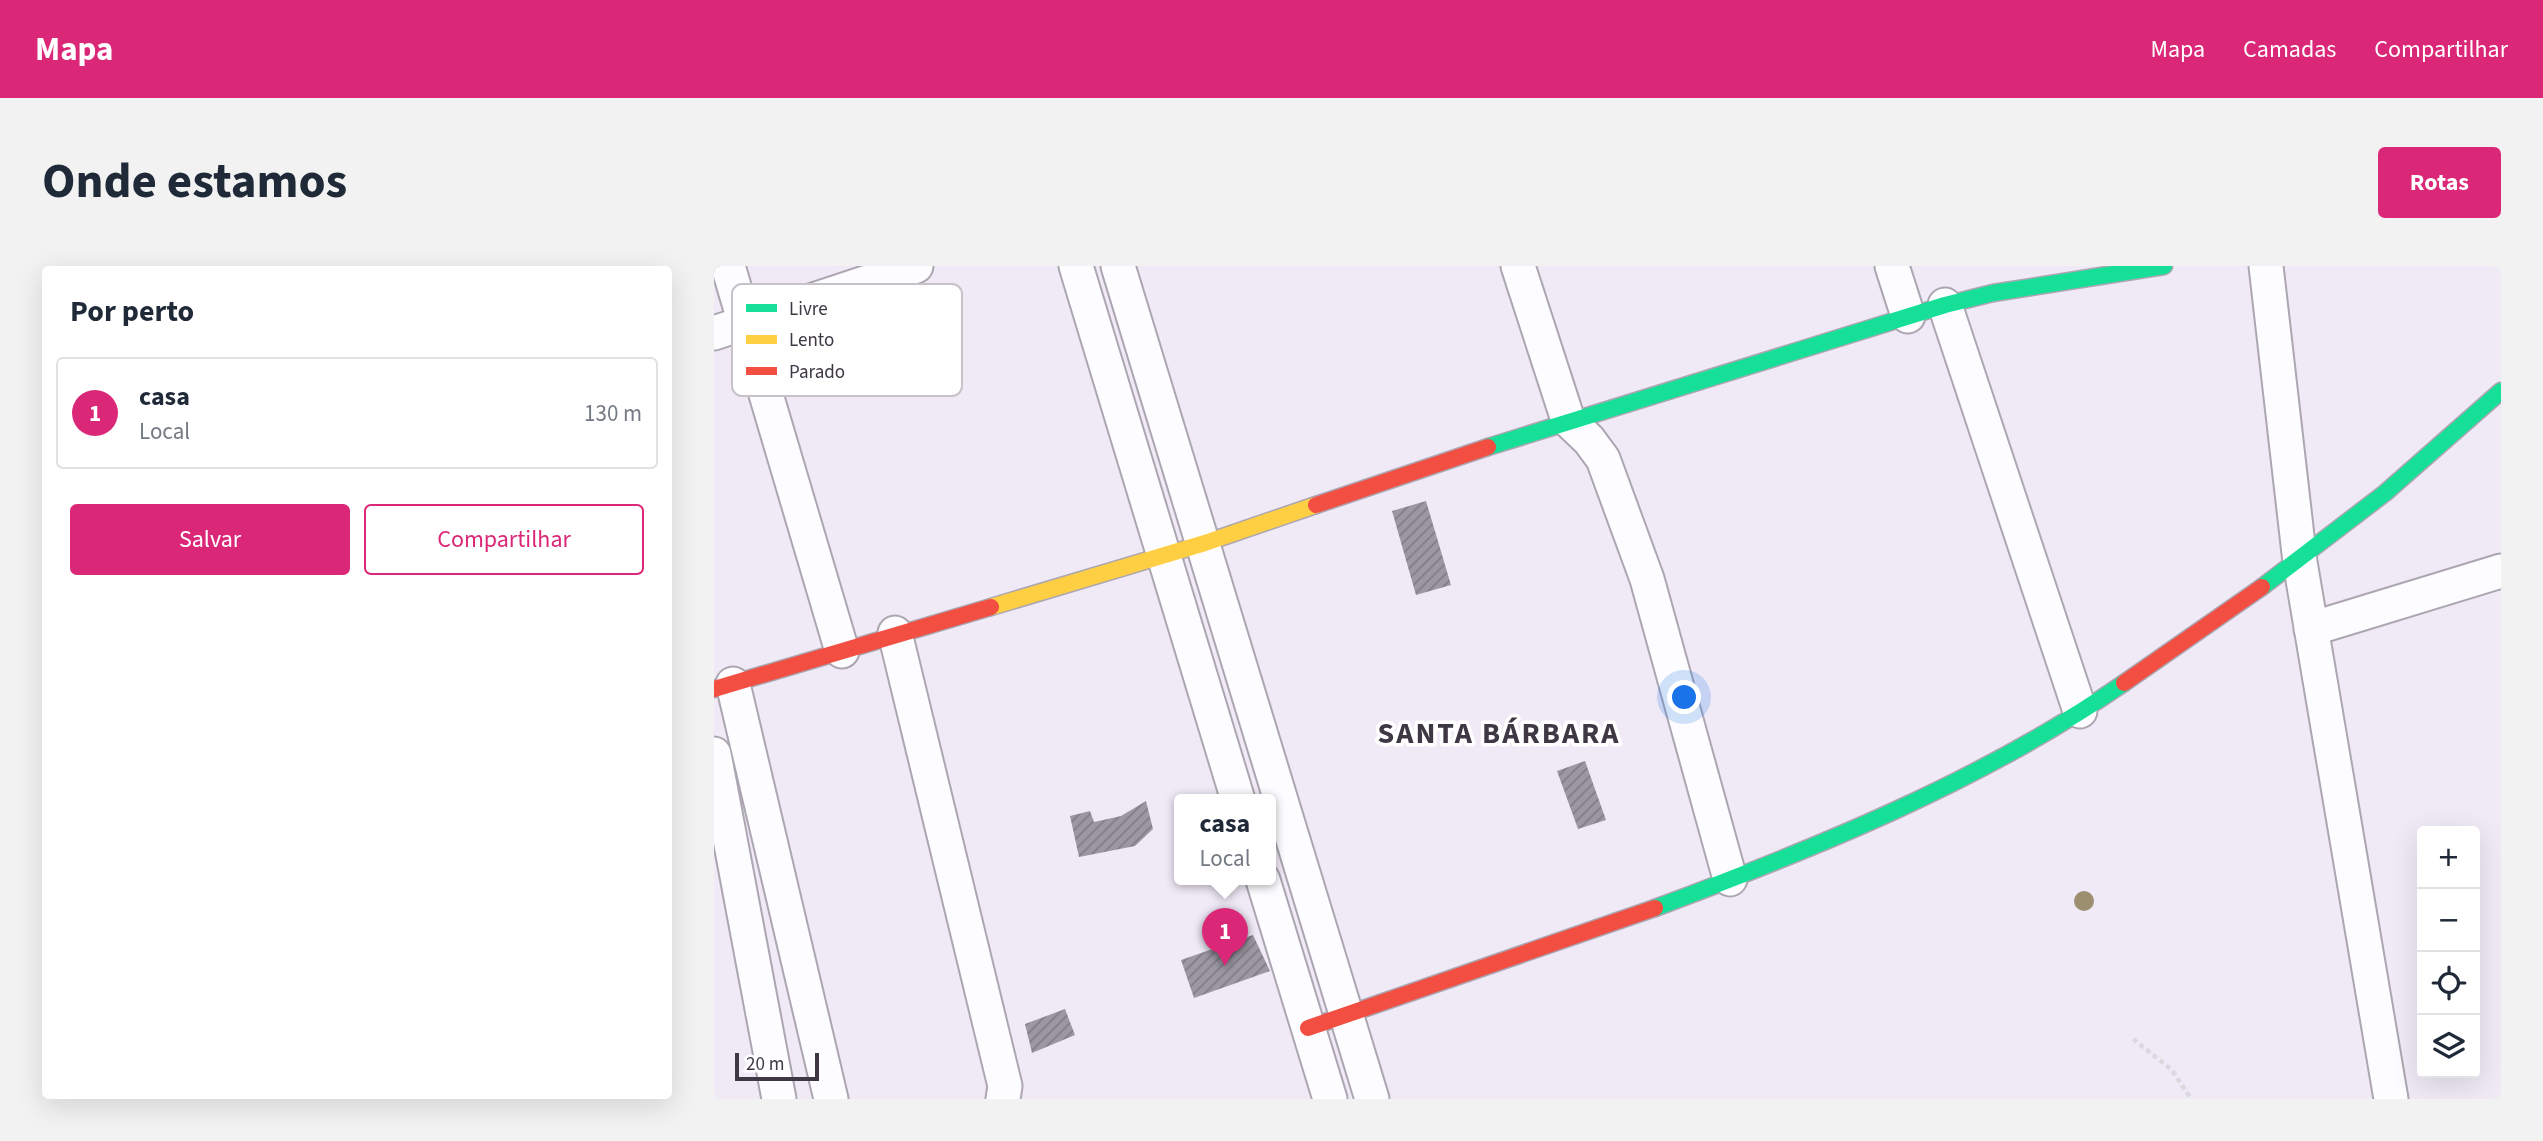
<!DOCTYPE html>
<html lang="pt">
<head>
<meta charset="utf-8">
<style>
	body { margin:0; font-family:"Source Sans 3",sans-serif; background:#f2f2f3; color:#1f2937 }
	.controls { position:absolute; right:21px; bottom:21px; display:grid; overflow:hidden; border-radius:7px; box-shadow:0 7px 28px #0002 }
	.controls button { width:63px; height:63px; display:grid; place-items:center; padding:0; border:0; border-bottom:2px solid #e0e1e3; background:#fff; color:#1f2937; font:35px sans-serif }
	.scale { position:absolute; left:21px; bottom:18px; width:84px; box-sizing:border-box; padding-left:7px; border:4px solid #3e3844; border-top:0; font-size:19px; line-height:24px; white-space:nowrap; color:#3e3844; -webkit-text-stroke:5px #fff; paint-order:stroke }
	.you { position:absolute; left:971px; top:432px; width:24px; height:24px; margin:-18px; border:5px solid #fff; border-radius:50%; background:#1a73e8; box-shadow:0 0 0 10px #1a73e833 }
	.badge { display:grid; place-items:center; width:46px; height:46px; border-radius:50%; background:#db2777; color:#fff; font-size:23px; font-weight:700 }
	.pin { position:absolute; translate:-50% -58px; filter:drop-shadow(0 2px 4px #0008) }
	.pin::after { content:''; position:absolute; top:37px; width:24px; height:21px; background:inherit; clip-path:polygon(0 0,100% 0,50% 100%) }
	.popup { position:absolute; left:460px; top:528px; width:102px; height:91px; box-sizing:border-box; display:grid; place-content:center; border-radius:7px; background:#fff; filter:drop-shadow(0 2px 5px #0005); font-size:23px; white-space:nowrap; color:#747a83 }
	.popup b { font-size:26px; color:#1f2937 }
	.popup::after { content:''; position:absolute; left:50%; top:100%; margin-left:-14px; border:14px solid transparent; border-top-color:#fff }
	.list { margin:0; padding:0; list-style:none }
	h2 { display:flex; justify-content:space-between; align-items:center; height:91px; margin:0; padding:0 28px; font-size:30px }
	h2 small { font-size:23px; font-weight:400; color:#747a83 }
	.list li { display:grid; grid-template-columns:46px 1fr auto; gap:21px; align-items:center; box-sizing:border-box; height:112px; margin:0 14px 14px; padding:0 14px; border:2px solid #e0e1e3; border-radius:7px }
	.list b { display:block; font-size:26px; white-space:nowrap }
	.list p { margin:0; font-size:23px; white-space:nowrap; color:#747a83 }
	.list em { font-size:23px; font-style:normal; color:#747a83 }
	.actions { display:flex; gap:14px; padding:21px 28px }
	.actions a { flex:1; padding:16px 0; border:2px solid #db2777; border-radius:7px; text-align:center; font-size:24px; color:#db2777 }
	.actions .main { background:#db2777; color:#fff }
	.icon { flex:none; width:38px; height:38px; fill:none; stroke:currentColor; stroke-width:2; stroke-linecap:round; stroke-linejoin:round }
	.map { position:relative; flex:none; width:1787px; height:833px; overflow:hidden; border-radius:7px }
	header { display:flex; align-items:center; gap:42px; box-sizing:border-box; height:98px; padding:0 35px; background:#db2777; color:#fff }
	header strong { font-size:33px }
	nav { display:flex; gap:38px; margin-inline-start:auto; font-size:24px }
	.intro { display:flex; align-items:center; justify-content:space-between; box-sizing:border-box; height:168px; padding:0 42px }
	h1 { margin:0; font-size:49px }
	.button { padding:18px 32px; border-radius:7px; background:#db2777; color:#fff; font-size:24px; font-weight:700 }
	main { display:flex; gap:42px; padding:0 42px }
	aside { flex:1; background:#fff; border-radius:7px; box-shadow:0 7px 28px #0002 }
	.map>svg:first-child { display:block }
</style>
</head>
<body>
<header>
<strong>Mapa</strong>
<nav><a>Mapa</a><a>Camadas</a><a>Compartilhar</a></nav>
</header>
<div class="intro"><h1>Onde estamos</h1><a class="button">Rotas</a></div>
<main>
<aside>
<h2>Por perto<small></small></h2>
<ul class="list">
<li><span class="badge">1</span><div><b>casa</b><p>Local</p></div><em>130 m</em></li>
</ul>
<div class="actions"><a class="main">Salvar</a><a>Compartilhar</a></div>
</aside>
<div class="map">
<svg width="1787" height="833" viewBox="0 0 1787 833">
	<defs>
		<pattern id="building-hatch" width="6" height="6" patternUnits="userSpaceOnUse" patternTransform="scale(1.75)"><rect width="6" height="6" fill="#9c97a2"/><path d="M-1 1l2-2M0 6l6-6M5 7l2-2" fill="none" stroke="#817c86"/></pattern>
	</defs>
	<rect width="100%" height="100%" fill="#f0eaf7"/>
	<path fill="url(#building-hatch)" d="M712,235l25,84 -35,10 -24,-84z
		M871,495l21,59 -28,9 -21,-58z
		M432,535l7,28 -18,17 -56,11 -9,-41 20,-5 4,11 27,-6z
		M539,669l17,36 -76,27 -13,-38z
		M351,743l10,26 -43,18 -7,-29z"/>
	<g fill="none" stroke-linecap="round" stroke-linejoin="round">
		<g stroke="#aba6b1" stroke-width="37">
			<path id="street" d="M14,0l114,385
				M362,0l162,534
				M404,0l254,833
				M804,0l50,154 21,20 14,19 44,120 83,300
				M1178,0l16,50
				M1552,0l34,296 91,537
				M1231,39l135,406
				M0,67l202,-67
				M1597,363l190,-58
				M181,367l110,453 -2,13
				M19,418l98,415
				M0,488l65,345
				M549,614l67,219"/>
		</g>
		<g stroke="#aba6b1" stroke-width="19">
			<path id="fast" d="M774,181l457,-142 48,-12 171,-27
				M1548,321l123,-94 116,-102
				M941,642c161,-60 327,-127 469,-225"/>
		</g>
		<g stroke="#aba6b1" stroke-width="19">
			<path id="slow" d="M277,341l214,-64 111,-38"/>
		</g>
		<g stroke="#aba6b1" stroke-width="19">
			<path id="jam" d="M602,239l172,-58
				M1410,417l138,-96
				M0,423l277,-82
				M594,762l347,-120"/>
		</g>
		<path stroke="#dbd9dd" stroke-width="4.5" stroke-dasharray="5 3.5" stroke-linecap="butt" d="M1419,773l39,31 19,29"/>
		<use href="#street" stroke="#fdfcfe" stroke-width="33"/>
		<use href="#fast" stroke="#16e098" stroke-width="16"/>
		<use href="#slow" stroke="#ffcf43" stroke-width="16"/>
		<use href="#jam" stroke="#f24e42" stroke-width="16"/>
	</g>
	<circle fill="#9b8f6f" cx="1370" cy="635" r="10"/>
	<g text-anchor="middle" stroke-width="7" stroke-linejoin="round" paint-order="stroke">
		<g font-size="30" font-weight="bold" letter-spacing="2" fill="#3e3844" stroke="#fff">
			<text x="785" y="477">SANTA BÁRBARA</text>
		</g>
	</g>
	<rect x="18" y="18" width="230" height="112" rx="10" fill="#fff" stroke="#c5c3c7" stroke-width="2"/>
	<rect x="32" y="38" width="31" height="8" fill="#16e098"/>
	<rect x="32" y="69" width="31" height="9" fill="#ffcf43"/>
	<rect x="32" y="101" width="31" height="8" fill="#f24e42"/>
	<g font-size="19" fill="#3e3844">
		<text x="75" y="49">Livre</text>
		<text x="75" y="80">Lento</text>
		<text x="75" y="112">Parado</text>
	</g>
</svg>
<div class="controls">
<button>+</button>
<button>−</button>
<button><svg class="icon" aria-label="locate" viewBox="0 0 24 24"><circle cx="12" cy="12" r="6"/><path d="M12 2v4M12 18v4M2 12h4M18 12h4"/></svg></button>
<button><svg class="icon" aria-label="layers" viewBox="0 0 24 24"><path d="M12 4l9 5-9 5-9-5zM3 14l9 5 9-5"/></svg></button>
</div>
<div class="scale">20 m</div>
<div class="you"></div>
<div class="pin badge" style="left:511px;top:700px">1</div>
<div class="popup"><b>casa</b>Local</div>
</div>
</main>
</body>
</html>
